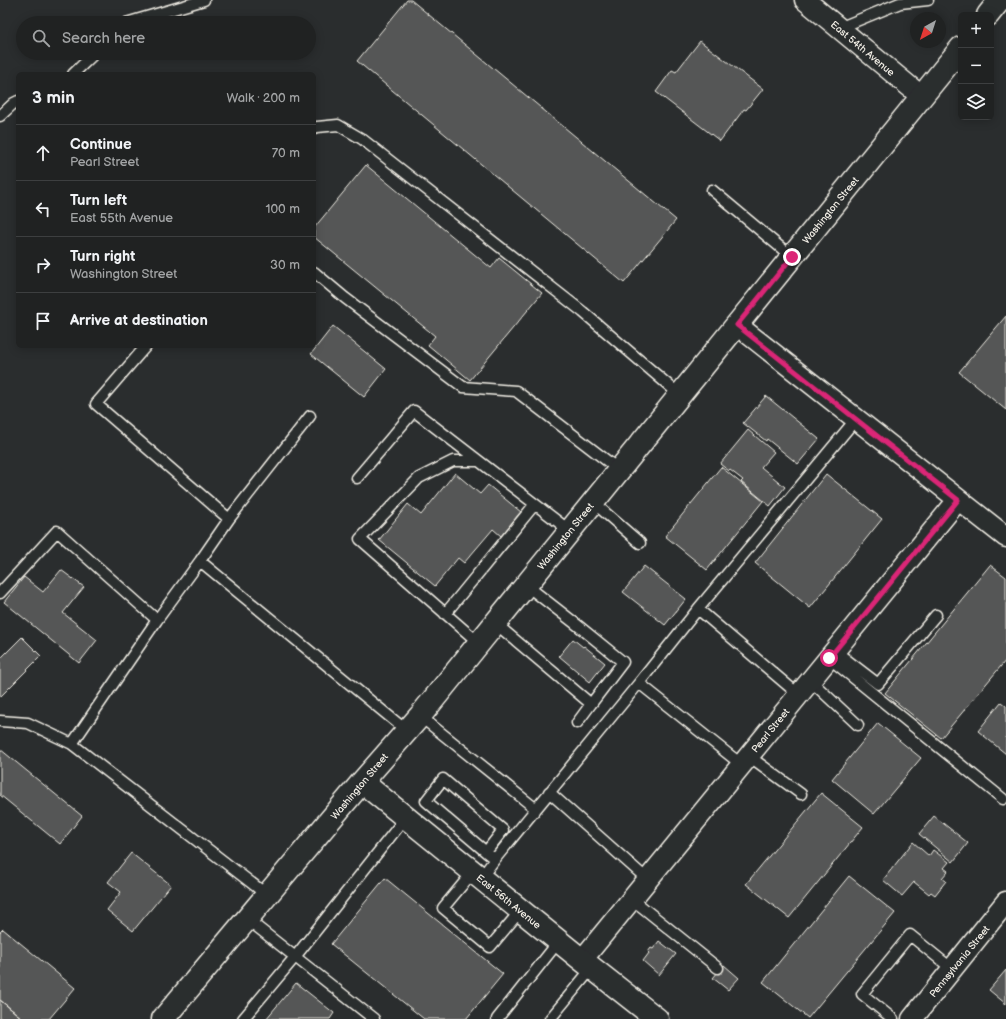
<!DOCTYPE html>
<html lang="en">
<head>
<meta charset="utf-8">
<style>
	body { margin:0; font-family:"Balsamiq Sans",sans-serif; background:#282a2a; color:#f1f3f6 }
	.controls { position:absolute; right:12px; top:12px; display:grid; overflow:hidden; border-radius:6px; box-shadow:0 2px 10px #0003 }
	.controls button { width:36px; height:36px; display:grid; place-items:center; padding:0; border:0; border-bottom:1px solid #3d3f40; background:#202222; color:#f1f3f6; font:20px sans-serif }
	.compass { position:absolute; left:910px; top:12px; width:36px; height:36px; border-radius:50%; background:#202222; box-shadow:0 2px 10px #0003; rotate:219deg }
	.stop { position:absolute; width:12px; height:12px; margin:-9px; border:3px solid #db2777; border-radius:50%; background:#fff }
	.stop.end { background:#db2777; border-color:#fff; box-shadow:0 1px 4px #0008 }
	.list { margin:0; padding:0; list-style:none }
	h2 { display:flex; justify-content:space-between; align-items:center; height:52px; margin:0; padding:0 16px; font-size:17px }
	h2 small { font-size:13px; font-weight:400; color:#a2a4a5 }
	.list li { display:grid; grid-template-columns:26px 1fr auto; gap:12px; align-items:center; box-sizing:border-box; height:56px; padding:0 16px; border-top:1px solid #3d3f40 }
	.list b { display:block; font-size:15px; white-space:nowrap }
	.list p { margin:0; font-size:13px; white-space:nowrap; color:#a2a4a5 }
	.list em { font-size:13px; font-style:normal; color:#a2a4a5 }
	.icon { flex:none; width:22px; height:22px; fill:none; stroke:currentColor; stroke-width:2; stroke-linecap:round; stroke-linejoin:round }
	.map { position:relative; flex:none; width:1006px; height:1019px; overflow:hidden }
	.search { position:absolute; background:#202222; box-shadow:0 2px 10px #0003; left:16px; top:16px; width:300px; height:44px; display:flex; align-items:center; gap:10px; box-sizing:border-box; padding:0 14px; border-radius:22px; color:#a2a4a5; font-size:15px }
	.panel { position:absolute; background:#202222; box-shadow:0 2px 10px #0003; left:16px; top:72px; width:300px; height:276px; border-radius:6px }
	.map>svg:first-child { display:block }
</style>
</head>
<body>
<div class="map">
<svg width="1006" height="1019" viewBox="0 0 1006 1019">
	<rect width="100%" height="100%" fill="#2a2d2e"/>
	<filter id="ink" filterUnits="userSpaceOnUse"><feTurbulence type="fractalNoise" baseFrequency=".025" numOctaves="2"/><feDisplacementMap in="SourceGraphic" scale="8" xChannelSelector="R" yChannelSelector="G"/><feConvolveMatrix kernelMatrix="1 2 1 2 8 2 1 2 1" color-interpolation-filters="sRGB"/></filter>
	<g filter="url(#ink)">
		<path fill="#555756" stroke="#f4f1e8" d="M407,0h4l265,220 -52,63 -267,-222z
			M700,41l63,48 -17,21 -2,-1 -24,32 -64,-49 16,-22 4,2z
			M366,165l125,103 8,-10 43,35 -72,87 -42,-35 7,-9 -121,-99v-9z
			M1006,316v94l-47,-38z
			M333,326l53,43 -22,28 -53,-43z
			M766,396l53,43 -21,25 -31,-25 -1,2 -23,-18z
			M748,430l26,22 -13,15 24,20 -15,19 -29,-24 2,-2 -13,-10 -1,1 -9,-7z
			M721,467l42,34 -56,69 -42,-34z
			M455,473l25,21 8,-9 33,27 -20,24 -8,-7 -29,34 -6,-5 -23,28 -56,-46 29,-36 13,11z
			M826,474l56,45 -72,89 -55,-45z
			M990,565l16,12v83l-65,78 -56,-45z
			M644,566l42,33 -21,26 -42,-33z
			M61,570l23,17 -21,26 34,27 -18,23 -75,-61 20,-25 19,15z
			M22,637l19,19 -41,41v-38z
			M573,639l10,8 1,-1 21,17 -15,19 -31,-26z
			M1001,702l5,4v48l-28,-23z
			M878,723l43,35 -47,56 -42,-35z
			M0,749l82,67 -22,28 -60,-49z
			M821,793l42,34 -74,91 -43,-34z
			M934,816l34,27 -15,19 -34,-28z
			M913,842l16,14 4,-6 16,12 -5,6 4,3 -6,7 4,3 -11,14 -4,-3 -2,2 -15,-12 -12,14 -19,-16z
			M131,853l40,32 -38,46 -26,-21 14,-18 -13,-10z
			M849,876l46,37 -87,105 -45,-36z
			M385,878l118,96 -37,45h-42l-93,-75z
			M3,929l72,59 -26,31h-26l-23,-19v-68z
			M659,941l17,13 -17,21 -16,-14 6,-8 -1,-1 3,-4 2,1z
			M724,965l15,13 -11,12 -15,-12z
			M1006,970v34l-17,-14z
			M296,983l38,30 -4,6h-64z
			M0,1000l22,18 -1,1h-21z"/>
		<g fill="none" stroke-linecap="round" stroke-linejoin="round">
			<g stroke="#f4f1e8" stroke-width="13">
				<path id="lane" d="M126,23l78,-23
					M839,28l61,-25 28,-3
					M73,74l22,-21
					M0,116l14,-13 4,-2
					M314,128l3,-1 21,-2 24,14 221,173 97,83
					M712,190l80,67
					M314,272l31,26 118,89 53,4 103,79
					M146,346l-50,58 133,115
					M478,461h-25l-34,17 -59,61 119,104
					M357,478l57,-67 156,120
					M593,502l47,41
					M200,561l207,170
					M526,585l50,39 47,38 -32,42
					M0,593l57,-62 100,89 43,-59 29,-42 81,-103
					M698,609l158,-190
					M445,614l90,-110
					M157,620l-85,124 195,151
					M495,623l96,81 -14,19
					M835,651l43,33 58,-69
					M829,658l174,141
					M811,681l47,44
					M420,716l116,93
					M0,721l28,2 44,21
					M749,756l52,38
					M742,765l-103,-82 59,-74 101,86
					M549,792l99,88
					M495,859l144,-176
					M473,872l-30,36 47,39 31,-37
					M481,878l14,-19 -9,-7 -60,-51 17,-22 60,51 -17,22
					M632,899l86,69
					M247,919l127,100
					M243,1019l52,-62 111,-140
					M497,1019l62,-78
					M550,1019l42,-51
					M893,1019l-31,-25 48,-59 42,34"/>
			</g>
			<g stroke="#f4f1e8" stroke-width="23">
				<path id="street" d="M805,0l116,96
					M737,325l269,212
					M582,960l376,-460
					M912,1019l94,-117"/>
			</g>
			<g stroke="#f4f1e8" stroke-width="25">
				<path id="secondary" d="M988,15l12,-15
					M362,782l220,178 75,59
					M163,1019l199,-237 58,-66 541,-668"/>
			</g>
			<use href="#lane" stroke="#2a2d2e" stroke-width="10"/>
			<use href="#street" stroke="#2a2d2e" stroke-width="20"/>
			<use href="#secondary" stroke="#2a2d2e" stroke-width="22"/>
		</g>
	</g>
	<g fill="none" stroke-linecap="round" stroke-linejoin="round" filter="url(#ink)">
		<path stroke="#db2777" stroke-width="5" d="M792,257l-55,68 221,175 -129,158"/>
	</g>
	<g text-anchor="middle" stroke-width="3" stroke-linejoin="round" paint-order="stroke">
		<g font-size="10" fill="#f4f1e8" stroke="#2a2d2e">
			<text transform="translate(863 48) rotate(40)" y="4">East 54th Avenue</text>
			<text transform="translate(830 210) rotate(-51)" y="4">Washington Street</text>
			<text transform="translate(565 536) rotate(-51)" y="4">Washington Street</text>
			<text transform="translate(770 730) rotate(-51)" y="4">Pearl Street</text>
			<text transform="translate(359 786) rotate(-50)" y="4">Washington Street</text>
			<text transform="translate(509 901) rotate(39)" y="4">East 56th Avenue</text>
			<text transform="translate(959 961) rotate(-51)" y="4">Pennsylvania Street</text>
		</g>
	</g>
</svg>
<div class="controls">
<button>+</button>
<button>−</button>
<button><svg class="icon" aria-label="layers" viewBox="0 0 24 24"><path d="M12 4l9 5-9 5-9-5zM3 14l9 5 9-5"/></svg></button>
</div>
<svg class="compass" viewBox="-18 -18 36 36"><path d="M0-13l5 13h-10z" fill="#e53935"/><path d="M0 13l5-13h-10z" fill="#a2a4a5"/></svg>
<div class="stop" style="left:829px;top:658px"></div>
<div class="stop end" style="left:792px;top:257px"></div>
<div class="search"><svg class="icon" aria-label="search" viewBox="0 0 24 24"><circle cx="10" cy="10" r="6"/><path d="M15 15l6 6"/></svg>Search here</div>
<section class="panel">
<h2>3 min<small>Walk · 200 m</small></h2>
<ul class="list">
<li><svg class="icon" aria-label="ahead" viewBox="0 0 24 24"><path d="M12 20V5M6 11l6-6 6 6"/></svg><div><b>Continue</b><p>Pearl Street</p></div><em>70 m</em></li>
<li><svg class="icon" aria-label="left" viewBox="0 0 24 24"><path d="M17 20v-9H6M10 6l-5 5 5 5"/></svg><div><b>Turn left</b><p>East 55th Avenue</p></div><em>100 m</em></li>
<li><svg class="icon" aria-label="right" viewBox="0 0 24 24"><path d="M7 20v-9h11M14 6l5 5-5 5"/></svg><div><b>Turn right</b><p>Washington Street</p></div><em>30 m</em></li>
<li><svg class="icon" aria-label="arrive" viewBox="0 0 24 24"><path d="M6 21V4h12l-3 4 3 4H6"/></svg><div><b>Arrive at destination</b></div></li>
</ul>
</section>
</div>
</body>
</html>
